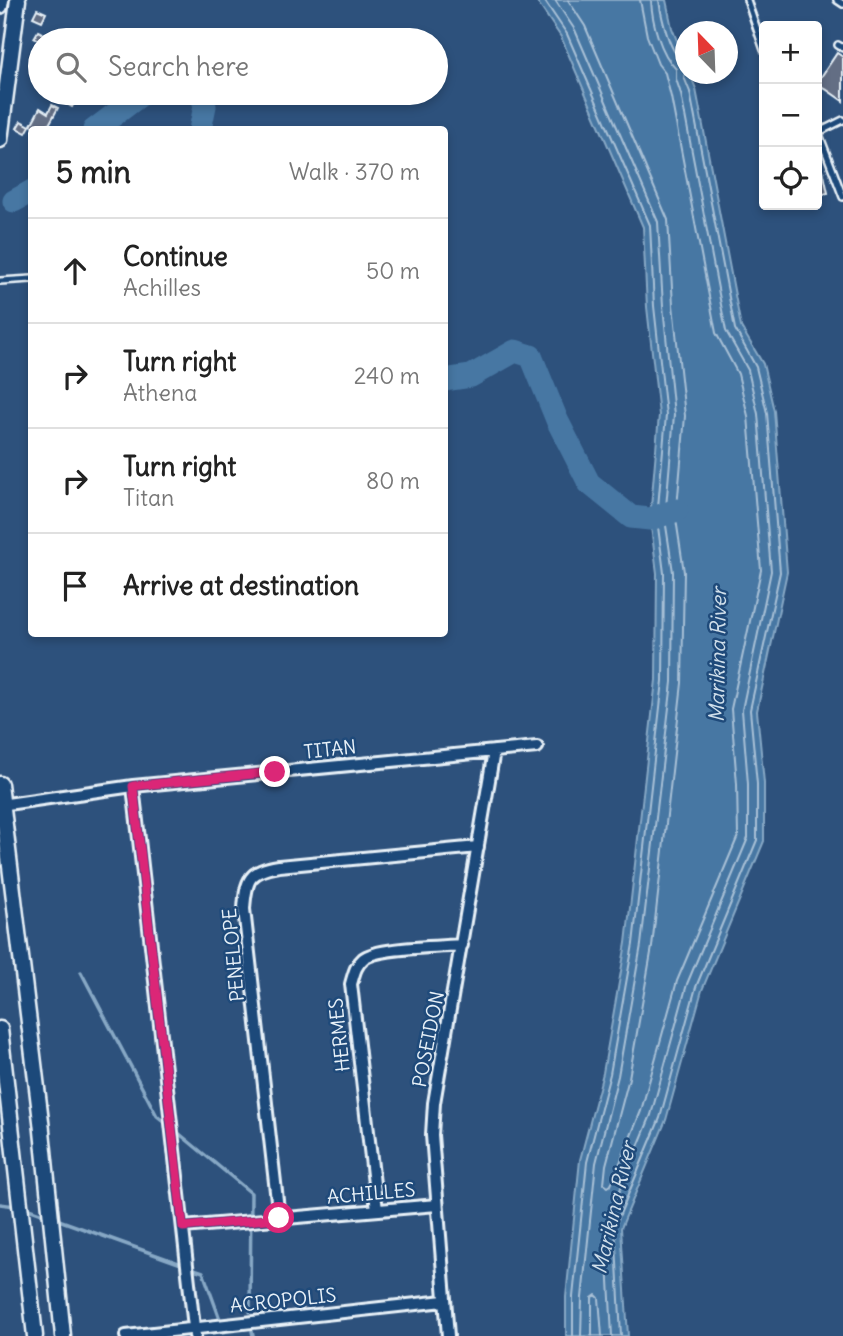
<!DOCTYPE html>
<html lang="en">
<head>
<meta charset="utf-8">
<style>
	body { margin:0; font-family:Delius,sans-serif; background:#f6f6f6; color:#222 }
	.controls { position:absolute; right:21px; top:21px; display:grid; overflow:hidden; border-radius:7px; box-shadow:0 4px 10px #0003 }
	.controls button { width:63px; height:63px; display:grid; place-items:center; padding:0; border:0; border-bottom:2px solid #e0e0e0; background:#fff; color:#222; font:35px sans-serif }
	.compass { position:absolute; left:675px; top:21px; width:63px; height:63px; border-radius:50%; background:#fff; box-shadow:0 4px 10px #0003; rotate:337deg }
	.stop { position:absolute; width:21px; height:21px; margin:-16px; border:5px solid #db2777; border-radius:50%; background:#fff }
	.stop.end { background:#db2777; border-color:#fff; box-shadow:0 2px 7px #0008 }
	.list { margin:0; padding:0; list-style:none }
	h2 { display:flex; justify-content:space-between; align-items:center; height:91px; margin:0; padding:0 28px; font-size:30px }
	h2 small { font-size:23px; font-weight:400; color:#767676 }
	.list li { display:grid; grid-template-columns:46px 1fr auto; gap:21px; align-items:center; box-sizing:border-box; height:105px; padding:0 28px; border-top:2px solid #e0e0e0 }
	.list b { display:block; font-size:26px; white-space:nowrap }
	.list p { margin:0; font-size:23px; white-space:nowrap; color:#767676 }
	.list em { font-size:23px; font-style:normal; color:#767676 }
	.icon { flex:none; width:38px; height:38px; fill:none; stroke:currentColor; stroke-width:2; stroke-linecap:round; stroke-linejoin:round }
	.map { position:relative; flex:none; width:843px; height:1336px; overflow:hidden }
	.search { position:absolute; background:#fff; box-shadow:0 4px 10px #0003; left:28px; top:28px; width:420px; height:77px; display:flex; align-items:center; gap:18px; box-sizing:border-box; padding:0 24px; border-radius:38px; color:#767676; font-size:26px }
	.panel { position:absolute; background:#fff; box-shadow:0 4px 10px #0003; left:28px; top:126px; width:420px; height:511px; border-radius:7px }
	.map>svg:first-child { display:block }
</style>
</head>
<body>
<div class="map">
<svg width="843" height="1336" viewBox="0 0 843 1336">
	<rect width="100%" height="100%" fill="#2d517c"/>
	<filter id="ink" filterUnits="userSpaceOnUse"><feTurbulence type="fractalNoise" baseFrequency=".0143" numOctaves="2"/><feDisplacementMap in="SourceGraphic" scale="14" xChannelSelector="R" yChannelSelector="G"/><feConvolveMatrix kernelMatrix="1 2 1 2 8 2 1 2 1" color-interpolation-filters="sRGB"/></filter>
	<g filter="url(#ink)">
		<path fill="#4777a3" stroke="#87a8c5" stroke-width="2" d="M536,0h130l6,28 13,33 1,13h4l6,15 45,238 22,37 11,47 13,161 -30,139 7,72v58l-62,149 -36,130 -45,108 7,108h-62v-39l14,-137 23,-87 23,-130 30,-263 1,-107 -7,-54 9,-104 -12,-108 -4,-80 -82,-190z"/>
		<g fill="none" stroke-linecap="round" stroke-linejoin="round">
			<path stroke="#a8c0d6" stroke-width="2" d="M544,0l23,34 83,191 4,81 12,109 -9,104 7,54 -1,108 -30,263 -23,130 -23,88 -14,135v39
				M555,0l20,30 83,192 5,84 11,109 -9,104 8,53 -1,110 -31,263 -23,131 -22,87 -14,135 -1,38
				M568,0l17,26 83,194 5,85 12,111 -9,103 8,53 -2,111 -30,264 -23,131 -23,87 -2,19 4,3 3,-2 30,-74 36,-130 61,-145 -1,-52 -6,-75 30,-139 -13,-154 -10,-42 -22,-41 -45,-236 -6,-24 -7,-9 -11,-28 -7,-36
				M659,0c2,15 11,59 27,61
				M592,1336v-38l4,-3 3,3 3,38
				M612,1336l-6,-112 45,-109 36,-131 61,-146v-54l-6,-74 29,-139 -13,-157 -10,-44 -22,-39 -45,-237 -5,-15v-10c-16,-16 -24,-47 -25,-69
				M621,1336l-6,-110 45,-108 36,-131 61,-147v-56l-7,-74 30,-138 -13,-159 -11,-46 -21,-38 -45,-237 -6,-15 2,-7"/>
			<path stroke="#87a8c5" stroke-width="3.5" d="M81,972l76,144 10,8
				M176,1131l75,62 -1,119
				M0,1204l15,2
				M26,1208l19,7
				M56,1219l128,46
				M191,1268l12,4 18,50
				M252,1331l1,5"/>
			<path stroke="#4777a3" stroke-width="23" d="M94,130l49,-37
				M200,130l5,-24 -4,-13
				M14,201l18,-10
				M444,380l27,-4 44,-25 16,5 26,64 32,63 42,34 19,2 27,-9"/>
		</g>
		<path fill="#646e84" stroke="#e8f1f8" stroke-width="2" d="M37,9l9,4 -4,8 -9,-4z
			M38,31l10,5 -3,4 -5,1 -6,-3z
			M837,53l6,4v44l-26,-18z
			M62,93h18l-8,14 -14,-8z
			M52,105l6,3 -12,22h-7l-8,-5 9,-17 8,5z
			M21,121l9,5 -4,7 -9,-5z
			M823,170l5,23 -9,2 -2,-24z"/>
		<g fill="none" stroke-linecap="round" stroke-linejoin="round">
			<g stroke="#e8f1f8" stroke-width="10">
				<path id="service" d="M747,0l17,50
					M837,0l6,4
					M838,45l5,3
					M817,133l26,-13
					M819,134l24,63
					M0,281l32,-2"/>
			</g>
			<g stroke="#e8f1f8" stroke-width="16">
				<path id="minor" d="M133,786l62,550
					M0,805l133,-19 404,-39
					M377,1210l-26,-226c3,-10 4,-18 12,-25 13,-12 79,-12 99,-14
					M279,1218l-35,-309c2,-30 5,-38 35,-43l199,-19
					M183,1227l254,-22
					M126,1336l318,-35
					M448,1336l-16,-201 2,-32 60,-352"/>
			</g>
			<g stroke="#e8f1f8" stroke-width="19">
				<path id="tertiary" d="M0,6l1,-6
					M0,140l18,-140
					M0,784l41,337 22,215
					M0,1029l35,307"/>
			</g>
			<use href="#service" stroke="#1f4a7a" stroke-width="5"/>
			<use href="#minor" stroke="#1f4a7a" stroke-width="10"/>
			<use href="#tertiary" stroke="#1f4a7a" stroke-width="14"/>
		</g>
	</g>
	<g fill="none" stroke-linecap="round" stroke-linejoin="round" filter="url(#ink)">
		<path stroke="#db2777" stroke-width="9" d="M275,772l-142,14 50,441 96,-9"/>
	</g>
	<g text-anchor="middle" stroke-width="5" stroke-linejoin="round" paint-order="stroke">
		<g font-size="19" fill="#e8f1f8" stroke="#1f4a7a">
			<text transform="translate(330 749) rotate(-6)" y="7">TITAN</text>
			<text transform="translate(233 955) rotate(-95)" y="7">PENELOPE</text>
			<text transform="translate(339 1035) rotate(-96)" y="7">HERMES</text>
			<text transform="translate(428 1039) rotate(-79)" y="7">POSEIDON</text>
			<text transform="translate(371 1193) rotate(-5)" y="7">ACHILLES</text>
			<text transform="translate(283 1300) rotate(-6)" y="7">ACROPOLIS</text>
		</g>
		<g font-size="21" font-style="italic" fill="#d0dfeb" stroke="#1f4a7a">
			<text transform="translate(718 655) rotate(-89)" y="7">Marikina River</text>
			<text transform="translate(614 1208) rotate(-77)" y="7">Marikina River</text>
		</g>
	</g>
</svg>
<div class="controls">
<button>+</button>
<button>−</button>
<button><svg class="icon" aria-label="locate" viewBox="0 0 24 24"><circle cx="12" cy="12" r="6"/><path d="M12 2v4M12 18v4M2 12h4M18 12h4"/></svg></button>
</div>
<svg class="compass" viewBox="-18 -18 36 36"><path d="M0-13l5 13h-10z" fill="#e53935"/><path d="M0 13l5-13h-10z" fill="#767676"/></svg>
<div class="stop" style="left:279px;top:1218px"></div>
<div class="stop end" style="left:275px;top:772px"></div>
<div class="search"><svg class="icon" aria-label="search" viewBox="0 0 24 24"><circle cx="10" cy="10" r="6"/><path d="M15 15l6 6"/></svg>Search here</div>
<section class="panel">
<h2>5 min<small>Walk · 370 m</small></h2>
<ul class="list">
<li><svg class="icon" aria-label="ahead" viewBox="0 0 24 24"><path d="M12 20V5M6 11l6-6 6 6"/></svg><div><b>Continue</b><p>Achilles</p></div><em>50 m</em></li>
<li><svg class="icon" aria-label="right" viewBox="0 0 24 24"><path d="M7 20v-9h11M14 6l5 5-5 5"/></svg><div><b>Turn right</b><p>Athena</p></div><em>240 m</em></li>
<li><svg class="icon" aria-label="right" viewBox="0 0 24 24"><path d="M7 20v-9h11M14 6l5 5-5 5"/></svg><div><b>Turn right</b><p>Titan</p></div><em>80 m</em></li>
<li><svg class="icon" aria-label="arrive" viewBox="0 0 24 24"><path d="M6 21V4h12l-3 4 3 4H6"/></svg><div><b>Arrive at destination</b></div></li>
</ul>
</section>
</div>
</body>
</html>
